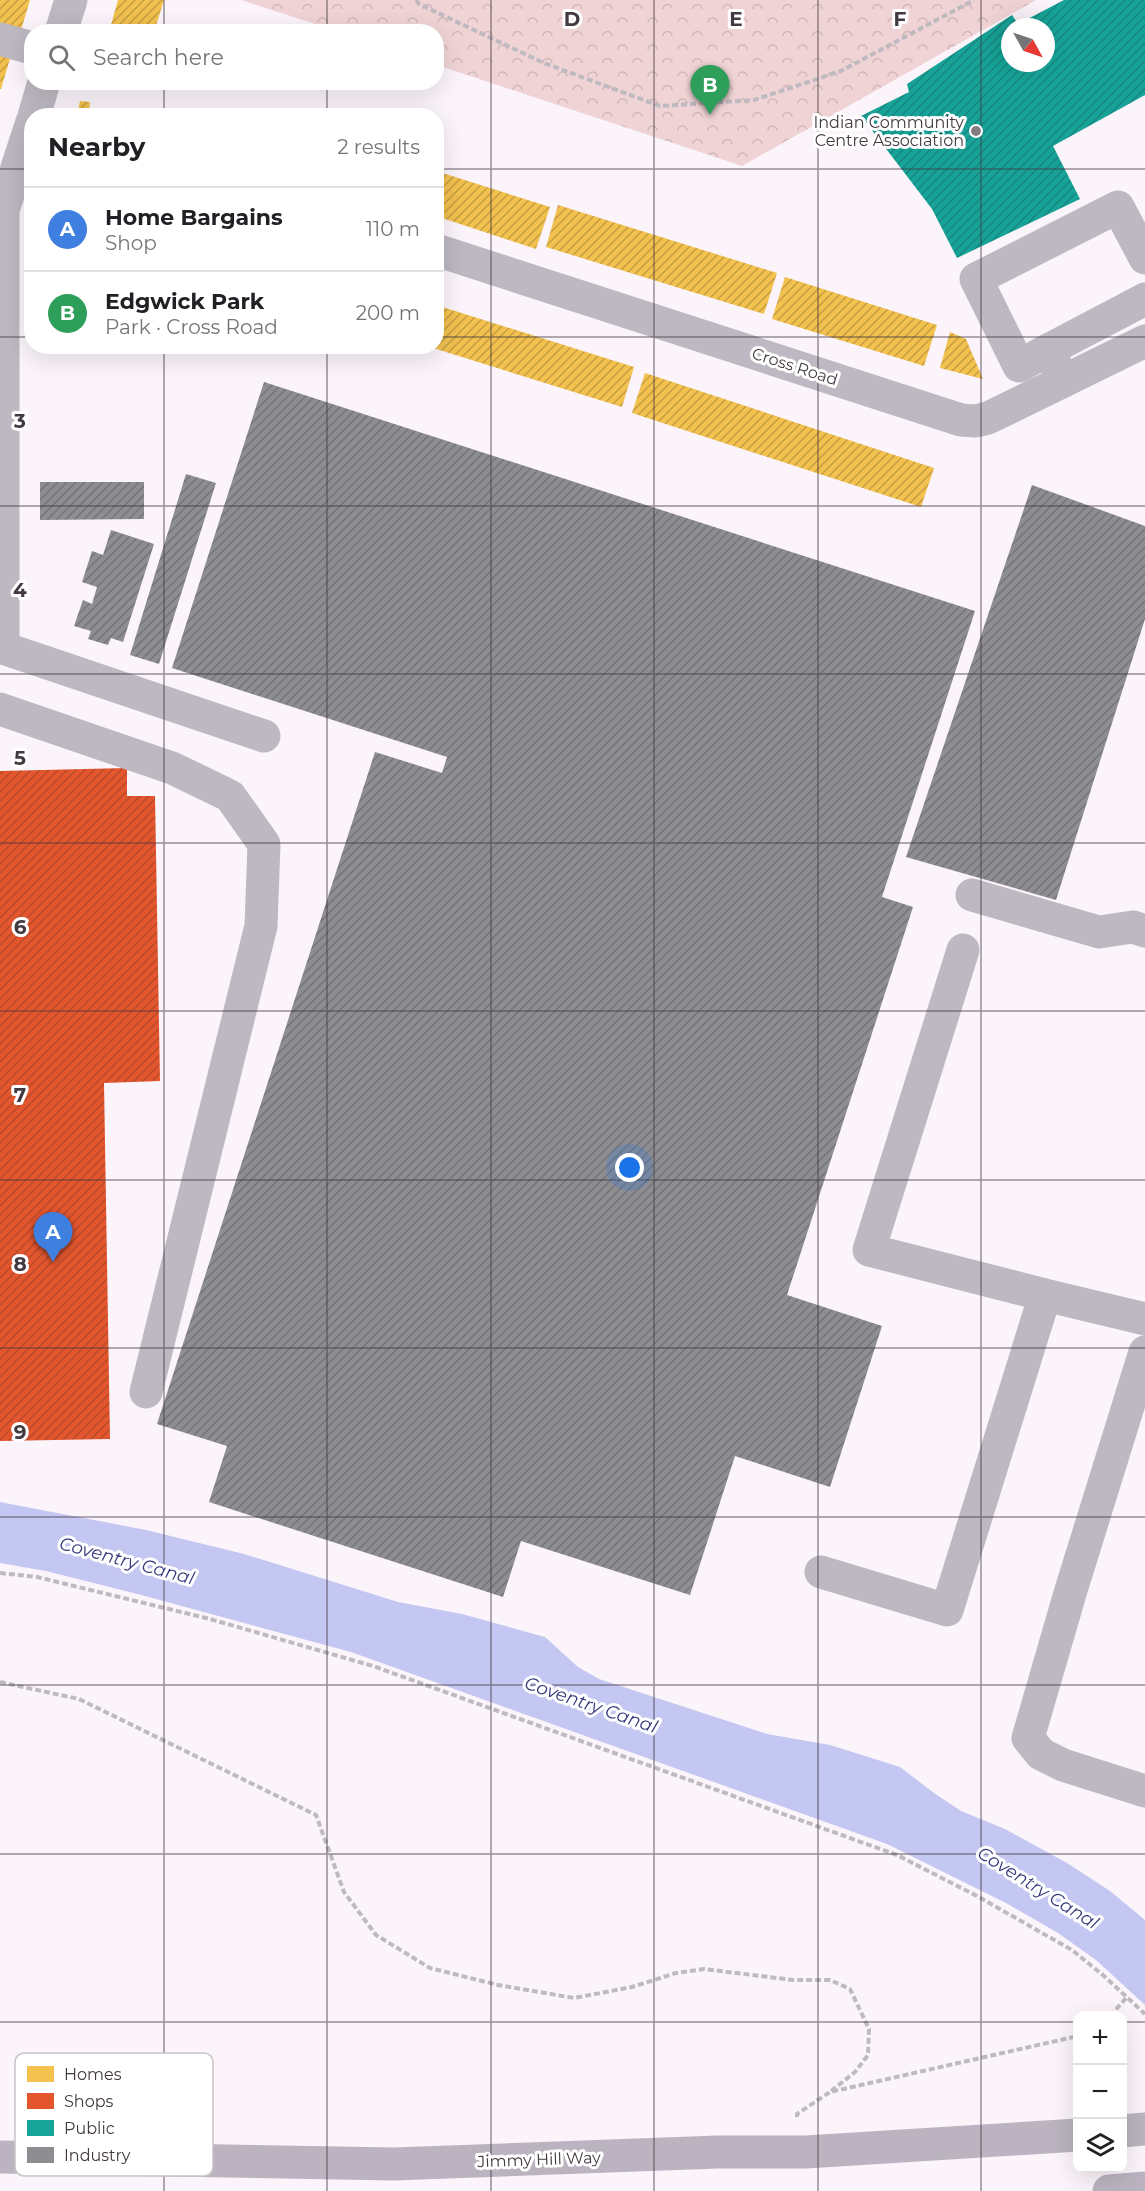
<!DOCTYPE html>
<html lang="en">
<head>
<meta charset="utf-8">
<style>
	body { margin:0; font-family:Montserrat,sans-serif; background:#f2f2f2; color:#202124 }
	.controls { position:absolute; right:18px; bottom:18px; display:grid; overflow:hidden; border-radius:12px; box-shadow:0 6px 24px #0002 }
	.controls button { width:54px; height:54px; display:grid; place-items:center; padding:0; border:0; border-bottom:2px solid #e0e0e0; background:#fff; color:#202124; font:30px sans-serif }
	.compass { position:absolute; left:1001px; top:18px; width:54px; height:54px; border-radius:50%; background:#fff; box-shadow:0 6px 24px #0002; rotate:130deg }
	.you { position:absolute; left:630px; top:1168px; width:21px; height:21px; margin:-15px; border:4px solid #fff; border-radius:50%; background:#1a73e8; box-shadow:0 0 0 9px #1a73e833 }
	.badge { display:grid; place-items:center; width:39px; height:39px; border-radius:50%; background:#db2777; color:#fff; font-size:20px; font-weight:700 }
	.pin { position:absolute; translate:-50% -50px; filter:drop-shadow(0 2px 3px #0008) }
	.pin::after { content:''; position:absolute; top:32px; width:21px; height:18px; background:inherit; clip-path:polygon(0 0,100% 0,50% 100%) }
	.list { margin:0; padding:0; list-style:none }
	h2 { display:flex; justify-content:space-between; align-items:center; height:78px; margin:0; padding:0 24px; font-size:26px }
	h2 small { font-size:20px; font-weight:400; color:#757577 }
	.list li { display:grid; grid-template-columns:39px 1fr auto; gap:18px; align-items:center; box-sizing:border-box; height:84px; padding:0 24px; border-top:2px solid #e0e0e0 }
	.list b { display:block; font-size:22px; white-space:nowrap }
	.list p { margin:0; font-size:20px; white-space:nowrap; color:#757577 }
	.list em { font-size:20px; font-style:normal; color:#757577 }
	.icon { flex:none; width:33px; height:33px; fill:none; stroke:currentColor; stroke-width:2; stroke-linecap:round; stroke-linejoin:round }
	.map { position:relative; flex:none; width:1145px; height:2191px; overflow:hidden }
	.search { position:absolute; background:#fff; box-shadow:0 6px 24px #0002; left:24px; top:24px; width:420px; height:66px; display:flex; align-items:center; gap:15px; box-sizing:border-box; padding:0 21px; border-radius:24px; color:#757577; font-size:22px }
	.panel { position:absolute; background:#fff; box-shadow:0 6px 24px #0002; left:24px; top:108px; width:420px; height:246px; border-radius:24px }
	.map>svg:first-child { display:block }
</style>
</head>
<body>
<div class="map">
<svg width="1145" height="2191" viewBox="0 0 1145 2191">
	<defs>
		<pattern id="forest-crowns" width="20" height="18" patternUnits="userSpaceOnUse" patternTransform="scale(1.5)"><rect width="20" height="18" fill="#f0d4d5"/><path d="M2 6a3 3 0 1 1 6 0M12 15a3 3 0 1 1 6 0" fill="none" stroke="#cfb7b8"/></pattern>
		<pattern id="homes-hatch" width="6" height="6" patternUnits="userSpaceOnUse" patternTransform="scale(1.5)"><rect width="6" height="6" fill="#f2c14e"/><path d="M-1 1l2-2M0 6l6-6M5 7l2-2" fill="none" stroke="#c69e42"/></pattern>
		<pattern id="shops-hatch" width="6" height="6" patternUnits="userSpaceOnUse" patternTransform="scale(1.5)"><rect width="6" height="6" fill="#e4572e"/><path d="M-1 1l2-2M0 6l6-6M5 7l2-2" fill="none" stroke="#ba4929"/></pattern>
		<pattern id="public-hatch" width="6" height="6" patternUnits="userSpaceOnUse" patternTransform="scale(1.5)"><rect width="6" height="6" fill="#17a398"/><path d="M-1 1l2-2M0 6l6-6M5 7l2-2" fill="none" stroke="#16867e"/></pattern>
		<pattern id="industry-hatch" width="6" height="6" patternUnits="userSpaceOnUse" patternTransform="scale(1.5)"><rect width="6" height="6" fill="#8d8d92"/><path d="M-1 1l2-2M0 6l6-6M5 7l2-2" fill="none" stroke="#757479"/></pattern>
	</defs>
	<rect width="100%" height="100%" fill="#fcf4fb"/>
	<path fill="url(#forest-crowns)" d="M241,0h795l-294,166 -305,-101 -1,-33 -99,-1z"/>
	<path fill="#c3c7f1" d="M0,1502l146,28 98,24 154,48 64,12 83,23 33,30 21,12 168,55 63,11 70,22 34,26 27,18 44,18 62,34 43,28 35,29v85l-49,-45 -38,-27 -52,-30 -119,-59 -536,-192 -206,-56 -99,-25 -46,-8z"/>
	<path fill="url(#homes-hatch)" d="M0,0h30l-12,40 -18,-5z
		M118,0h46l-10,32h-45z
		M0,48l12,4 -11,37h-1z
		M80,101l10,1 -1,14h-12z
		M436,171l114,36 -14,42 -100,-33z
		M558,205l219,68 -13,41 -218,-67z
		M785,277l152,48 -13,41 -152,-47z
		M436,305l198,62 -12,40 -192,-60 6,-1z
		M950,332l16,7 17,40 -43,-11z
		M645,373l289,95 -13,39 -289,-94z"/>
	<path fill="url(#shops-hatch)" d="M127,768v28h28l5,285 -56,2 6,356 -110,2v-670z"/>
	<path fill="url(#public-hatch)" fill-rule="evenodd" d="M1064,0h81v95l-92,51 27,53 -123,59 -25,-49 -71,-93 48,-24 -2,-8 105,-69 6,9zM1010,27h36v36h-36z"/>
	<path fill="url(#industry-hatch)" d="M264,382l711,229 -93,286 31,10 -126,388 95,31 -52,161 -95,-31 -45,139 -169,-54 -18,56 -294,-95 18,-56 -70,-22 218,-672 67,21 5,-16 -275,-89z
		M186,474l30,9 -57,181 -29,-9z
		M40,482h104v37l-104,1z
		M1032,485l113,41v93l-89,281 -150,-43z
		M111,530l43,14 -31,98 -12,-4 -3,7 -20,-6 3,-8 -17,-5 9,-26 9,4 5,-17 -15,-5 10,-31 11,4z"/>
	<g fill="none" stroke-linecap="round" stroke-linejoin="round">
		<path stroke="#bebac0" stroke-width="4" stroke-dasharray="6 3" stroke-linecap="butt" d="M416,0l3,4 125,59 116,43 94,-6 87,-29 133,-71
			M0,1573l37,4 173,42 163,47 524,189 80,41 95,54 32,26 41,38
			M0,1682l79,17 237,116 28,77 32,43 54,33 68,17 76,13 58,-11 44,-14 28,-4 89,11h37l20,9 19,40 -1,26 -13,17 -25,20
			M1110,2016l17,-19
			M797,2117v-3l33,-22 248,-56"/>
		<path stroke="#bdb8c1" stroke-width="33" d="M61,32l10,-32
			M0,39l32,9
			M34,116l10,-34
			M436,250l525,170 15,1 12,-3 157,-77
			M1048,350l97,-51
			M1064,381l-16,-31 -29,16 -43,-87 142,-72 27,51
			M0,647l3,1v-438l29,-88
			M3,648l261,88
			M0,709l172,59 58,28 34,48 -3,82 -115,466
			M972,895l127,37 34,-5 12,4
			M963,950l-94,300 176,45
			M1145,1352l-74,238 -43,148 13,16 22,11 82,26
			M821,1572l126,38 98,-315 100,24"/>
		<path stroke="#bbb4c0" stroke-width="33" d="M1122,2131l23,-2
			M0,2157l394,7 324,-12h88l272,-17
			M1109,2191l36,-3"/>
	</g>
	<path fill="none" stroke="#423941" stroke-width="1.5" stroke-opacity="0.55" d="M164,0v32M327,0v32M491,0v2191M654,0v2191M818,0v2191M981,0v2191M164,82v34M327,82v34M0,169h32M436,169h709M0,337h32M436,337h709M164,346v1845M327,346v1845M0,506h1145M0,674h1145M0,843h1145M0,1011h1145M0,1180h1145M0,1348h1145M0,1517h1145M0,1685h1145M0,1854h1145M0,2022h1078M1122,2022h23"/>
	<circle fill="#837a82" stroke="#fff" stroke-width="2" cx="976" cy="131" r="6"/>
	<g text-anchor="middle" stroke-width="6" stroke-linejoin="round" paint-order="stroke">
		<g font-size="16" fill="#423941" stroke="#fff" text-anchor="end">
			<text x="964" y="128">Indian Community<tspan x="964" dy="18">Centre Association</tspan></text>
		</g>
		<g font-size="16" fill="#423941" stroke="#fff">
			<text transform="translate(795 366) rotate(18)" y="6">Cross Road</text>
			<text transform="translate(539 2159) rotate(-2)" y="6">Jimmy Hill Way</text>
		</g>
		<g font-size="18" font-style="italic" fill="#34397b" stroke="#fff">
			<text transform="translate(127 1561) rotate(15)" y="6">Coventry Canal</text>
			<text transform="translate(591 1705) rotate(19)" y="6">Coventry Canal</text>
			<text transform="translate(1038 1888) rotate(32)" y="6">Coventry Canal</text>
		</g>
	</g>
	<rect x="15" y="2053" width="198" height="123" rx="9" fill="#fff" stroke="#c6c4c6" stroke-width="1.5"/>
	<rect x="27" y="2066" width="27" height="16" fill="#f2c14e"/>
	<rect x="27" y="2093" width="27" height="16" fill="#e4572e"/>
	<rect x="27" y="2120" width="27" height="16" fill="#17a398"/>
	<rect x="27" y="2147" width="27" height="16" fill="#8d8d92"/>
	<g font-size="16" fill="#423941">
		<text x="64" y="2080">Homes</text>
		<text x="64" y="2107">Shops</text>
		<text x="64" y="2134">Public</text>
		<text x="64" y="2161">Industry</text>
	</g>
	<g font-size="20" text-anchor="middle" font-weight="bold" fill="#423941" stroke="#fff" stroke-width="6" stroke-linejoin="round" paint-order="stroke">
		<text x="572" y="26">D</text>
		<text x="736" y="26">E</text>
		<text x="900" y="26">F</text>
		<text x="20" y="428">3</text>
		<text x="20" y="597">4</text>
		<text x="20" y="765">5</text>
		<text x="20" y="934">6</text>
		<text x="20" y="1102">7</text>
		<text x="20" y="1271">8</text>
		<text x="20" y="1439">9</text>
	</g>
</svg>
<div class="controls">
<button>+</button>
<button>−</button>
<button><svg class="icon" aria-label="layers" viewBox="0 0 24 24"><path d="M12 4l9 5-9 5-9-5zM3 14l9 5 9-5"/></svg></button>
</div>
<svg class="compass" viewBox="-18 -18 36 36"><path d="M0-13l5 13h-10z" fill="#e53935"/><path d="M0 13l5-13h-10z" fill="#757577"/></svg>
<div class="you"></div>
<div class="pin badge" style="left:53px;top:1262px;background:#3f7fe0">A</div>
<div class="pin badge" style="left:710px;top:115px;background:#2e9e5b">B</div>
<div class="search"><svg class="icon" aria-label="search" viewBox="0 0 24 24"><circle cx="10" cy="10" r="6"/><path d="M15 15l6 6"/></svg>Search here</div>
<section class="panel">
<h2>Nearby<small>2 results</small></h2>
<ul class="list">
<li><span class="badge" style="background:#3f7fe0">A</span><div><b>Home Bargains</b><p>Shop</p></div><em>110 m</em></li>
<li><span class="badge" style="background:#2e9e5b">B</span><div><b>Edgwick Park</b><p>Park · Cross Road</p></div><em>200 m</em></li>
</ul>
</section>
</div>
</body>
</html>
